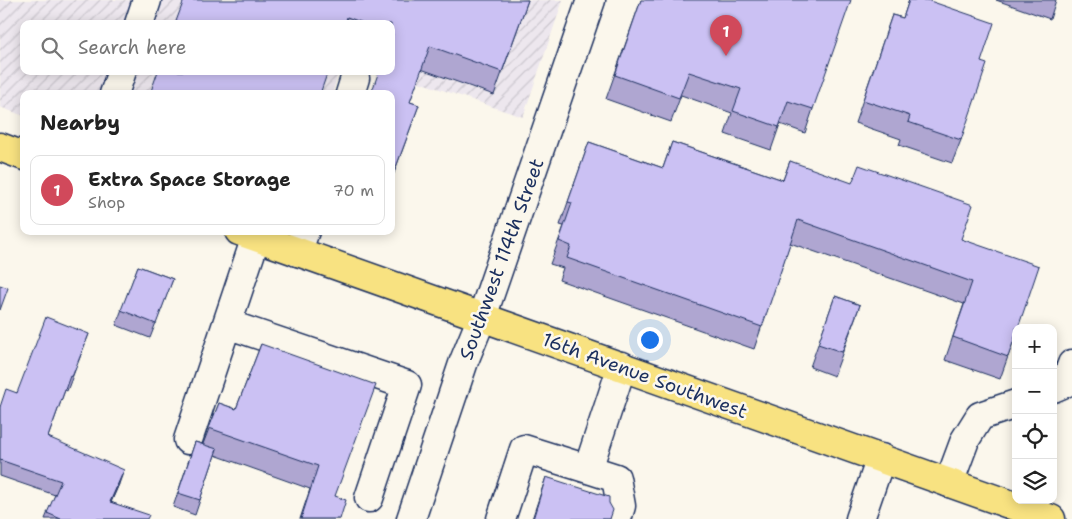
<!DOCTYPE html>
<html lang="en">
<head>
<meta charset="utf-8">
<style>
	body { margin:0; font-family:"Shantell Sans",sans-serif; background:#f6f6f6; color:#222 }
	.controls { position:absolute; right:15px; bottom:15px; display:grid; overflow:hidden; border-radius:10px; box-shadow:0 2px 12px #0003 }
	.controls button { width:45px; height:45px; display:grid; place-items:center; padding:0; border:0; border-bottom:1px solid #e0e0e0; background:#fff; color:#222; font:25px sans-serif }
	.you { position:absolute; left:649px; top:339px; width:18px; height:18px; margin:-12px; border:4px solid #fff; border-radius:50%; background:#1a73e8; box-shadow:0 0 0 8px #1a73e833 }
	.badge { display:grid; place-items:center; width:32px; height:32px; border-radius:50%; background:#d1495b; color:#fff; font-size:16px; font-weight:700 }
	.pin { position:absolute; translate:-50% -41px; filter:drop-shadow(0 1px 2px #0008) }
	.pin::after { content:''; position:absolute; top:26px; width:18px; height:15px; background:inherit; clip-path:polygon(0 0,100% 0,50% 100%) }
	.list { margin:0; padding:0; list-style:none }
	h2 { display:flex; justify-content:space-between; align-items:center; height:65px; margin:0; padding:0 20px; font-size:21px }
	h2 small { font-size:16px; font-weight:400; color:#767676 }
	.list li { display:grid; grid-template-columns:32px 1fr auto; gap:15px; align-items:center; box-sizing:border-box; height:70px; margin:0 10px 10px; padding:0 10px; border:1px solid #e0e0e0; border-radius:10px }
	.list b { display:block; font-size:19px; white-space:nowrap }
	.list p { margin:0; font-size:16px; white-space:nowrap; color:#767676 }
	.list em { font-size:16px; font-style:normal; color:#767676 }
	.icon { flex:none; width:28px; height:28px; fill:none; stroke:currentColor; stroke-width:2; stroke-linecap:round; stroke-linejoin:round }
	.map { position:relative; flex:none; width:1072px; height:519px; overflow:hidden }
	.search { position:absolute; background:#fff; box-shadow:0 2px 12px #0003; left:20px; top:20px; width:375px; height:55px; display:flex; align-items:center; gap:12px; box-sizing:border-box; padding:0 18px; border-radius:10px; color:#767676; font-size:19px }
	.panel { position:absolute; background:#fff; box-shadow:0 2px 12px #0003; left:20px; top:90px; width:375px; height:145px; border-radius:10px }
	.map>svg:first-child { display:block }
</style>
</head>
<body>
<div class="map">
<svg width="1072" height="519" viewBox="0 0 1072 519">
	<defs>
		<pattern id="industrial-furrows" width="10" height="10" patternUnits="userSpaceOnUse" patternTransform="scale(1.25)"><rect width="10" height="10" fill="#ede7ee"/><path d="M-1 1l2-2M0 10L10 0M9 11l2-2" fill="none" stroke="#cbc6ce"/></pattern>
	</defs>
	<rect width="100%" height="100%" fill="#fbf7ec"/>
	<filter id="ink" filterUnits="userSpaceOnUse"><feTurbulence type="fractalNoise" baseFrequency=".02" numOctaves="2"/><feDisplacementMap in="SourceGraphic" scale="10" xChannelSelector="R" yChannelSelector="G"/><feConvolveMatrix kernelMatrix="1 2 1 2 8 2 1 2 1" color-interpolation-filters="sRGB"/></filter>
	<g filter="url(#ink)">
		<path fill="url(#industrial-furrows)" d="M0,0h563l-40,117 -137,-46h5v-47h-367v47h315l-7,23h-308v22l-24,-9z"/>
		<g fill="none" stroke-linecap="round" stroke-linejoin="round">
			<g stroke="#1b2f5e" stroke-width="31">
				<path id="minor" d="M139,24l8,-24
					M114,94l8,-23
					M350,94l5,-16
					M297,252l8,-21
					M227,324l180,61 -38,113
					M1053,388l12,-5 7,-19
					M188,440l68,-203
					M588,469l28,9 5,28 -4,13
					M949,483l16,-43 15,-24 36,-12
					M411,519l53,-158 18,-44 109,-317
					M501,519l23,-70 64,20 34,-103
					M860,519l21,-61"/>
			</g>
			<g stroke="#1b2f5e" stroke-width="31">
				<path id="major" d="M0,147l24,9
					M239,231l812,288"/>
			</g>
			<use href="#minor" stroke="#fbf7ec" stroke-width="28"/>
			<use href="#major" stroke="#f8e281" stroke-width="28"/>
		</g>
		<path fill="#afa6d1" stroke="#1b2f5e" d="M528,0l-34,95 -73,-26 -11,33 9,3 -28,76v-157h-216z
			M641,0l172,109 -8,24 -25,-9 -9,26 -46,-16 7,-21 -51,-18 -10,27 -65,-23z
			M909,0l72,62 -20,78 -9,23 -53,-18 2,-6 -46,-16 37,-108 11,3z
			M996,0h60l-6,19z
			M589,142l74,26 9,-26 111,38 7,-19 171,78 55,95 -16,45 -55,-19 19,-56 -174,-61 -36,106 -195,-69 4,-12 -13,-4 14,-38 -4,-1z
			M138,266l35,13 -23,59 -34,-13z
			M835,296l25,9 -26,71 -24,-9z
			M89,334l-22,57 -2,-1 -17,47 71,47 -8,18 36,17h-102l10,-24 -55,-19v-70z
			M261,344l74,152 5,23h-40l10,-30 -95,-34 -20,60 -22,-8 22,-65 8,2 16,-41 17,6z
			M546,477l63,26 1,16h-78z"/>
		<path fill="#8e87aa" stroke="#1b2f5e" d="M124,470l-5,14 -14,32 5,-14z"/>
		<path fill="#cbc1f3" stroke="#1b2f5e" d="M184,0h344l-26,72 -72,-26 -20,56 9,3 -27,73 -1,-1v-83h-20l8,-23h12v-32l2,-5 -2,-1v-9h-25l-19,-7 -2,7h-170z
			M641,0h210l-38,109 -25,-8 -9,26 -46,-16 8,-22 -52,-17 -10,26 -64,-23z
			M909,0h18l67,23 -13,39 6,2 -26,76 -53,-18 2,-6 -47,-16 29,-85 11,3z
			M158,71h170l-8,23h-170z
			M589,142l74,26 9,-26 111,38 7,-19 62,22 7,-18 114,40 -12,34 78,27 -21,62h-2v6l-8,23 -55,-20 19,-55 -174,-62 -36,107 -195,-69 4,-12 -12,-5 13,-38 -4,-1z
			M138,266l35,13 -17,45 -35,-14z
			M0,285l8,3 -8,22z
			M835,296l25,9 -18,47 -24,-8z
			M46,317l43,17 -17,43 -2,-1 -22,61 76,33 -14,32 39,13 -2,4h-86l-14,-6 14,-32 -61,-21v-53l6,-18 11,4z
			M261,344l115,41 -41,111 11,4 -6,19h-39l17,-53 -109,-38 10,-25 17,6z
			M195,442l22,7 -17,51 -22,-7z
			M546,477l63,20v6l4,7 -3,9h-77z"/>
	</g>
	<g text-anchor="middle" stroke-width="5" stroke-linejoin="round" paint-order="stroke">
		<g font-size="19" fill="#1b2f5e" stroke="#fbf7ec">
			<text transform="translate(501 259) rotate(-70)" y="7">Southwest 114th Street</text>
			<text transform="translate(645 375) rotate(20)" y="7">16th Avenue Southwest</text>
		</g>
	</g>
</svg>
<div class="controls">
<button>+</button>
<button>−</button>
<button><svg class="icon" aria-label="locate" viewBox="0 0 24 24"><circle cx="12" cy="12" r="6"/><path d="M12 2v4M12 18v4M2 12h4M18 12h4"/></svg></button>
<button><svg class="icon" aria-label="layers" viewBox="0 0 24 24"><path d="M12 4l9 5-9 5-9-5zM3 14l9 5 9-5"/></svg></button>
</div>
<div class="you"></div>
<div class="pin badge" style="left:726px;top:56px">1</div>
<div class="search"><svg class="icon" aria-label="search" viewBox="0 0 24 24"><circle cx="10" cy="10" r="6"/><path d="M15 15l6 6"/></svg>Search here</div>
<section class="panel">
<h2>Nearby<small></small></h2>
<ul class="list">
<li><span class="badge">1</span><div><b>Extra Space Storage</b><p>Shop</p></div><em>70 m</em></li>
</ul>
</section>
</div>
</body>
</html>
